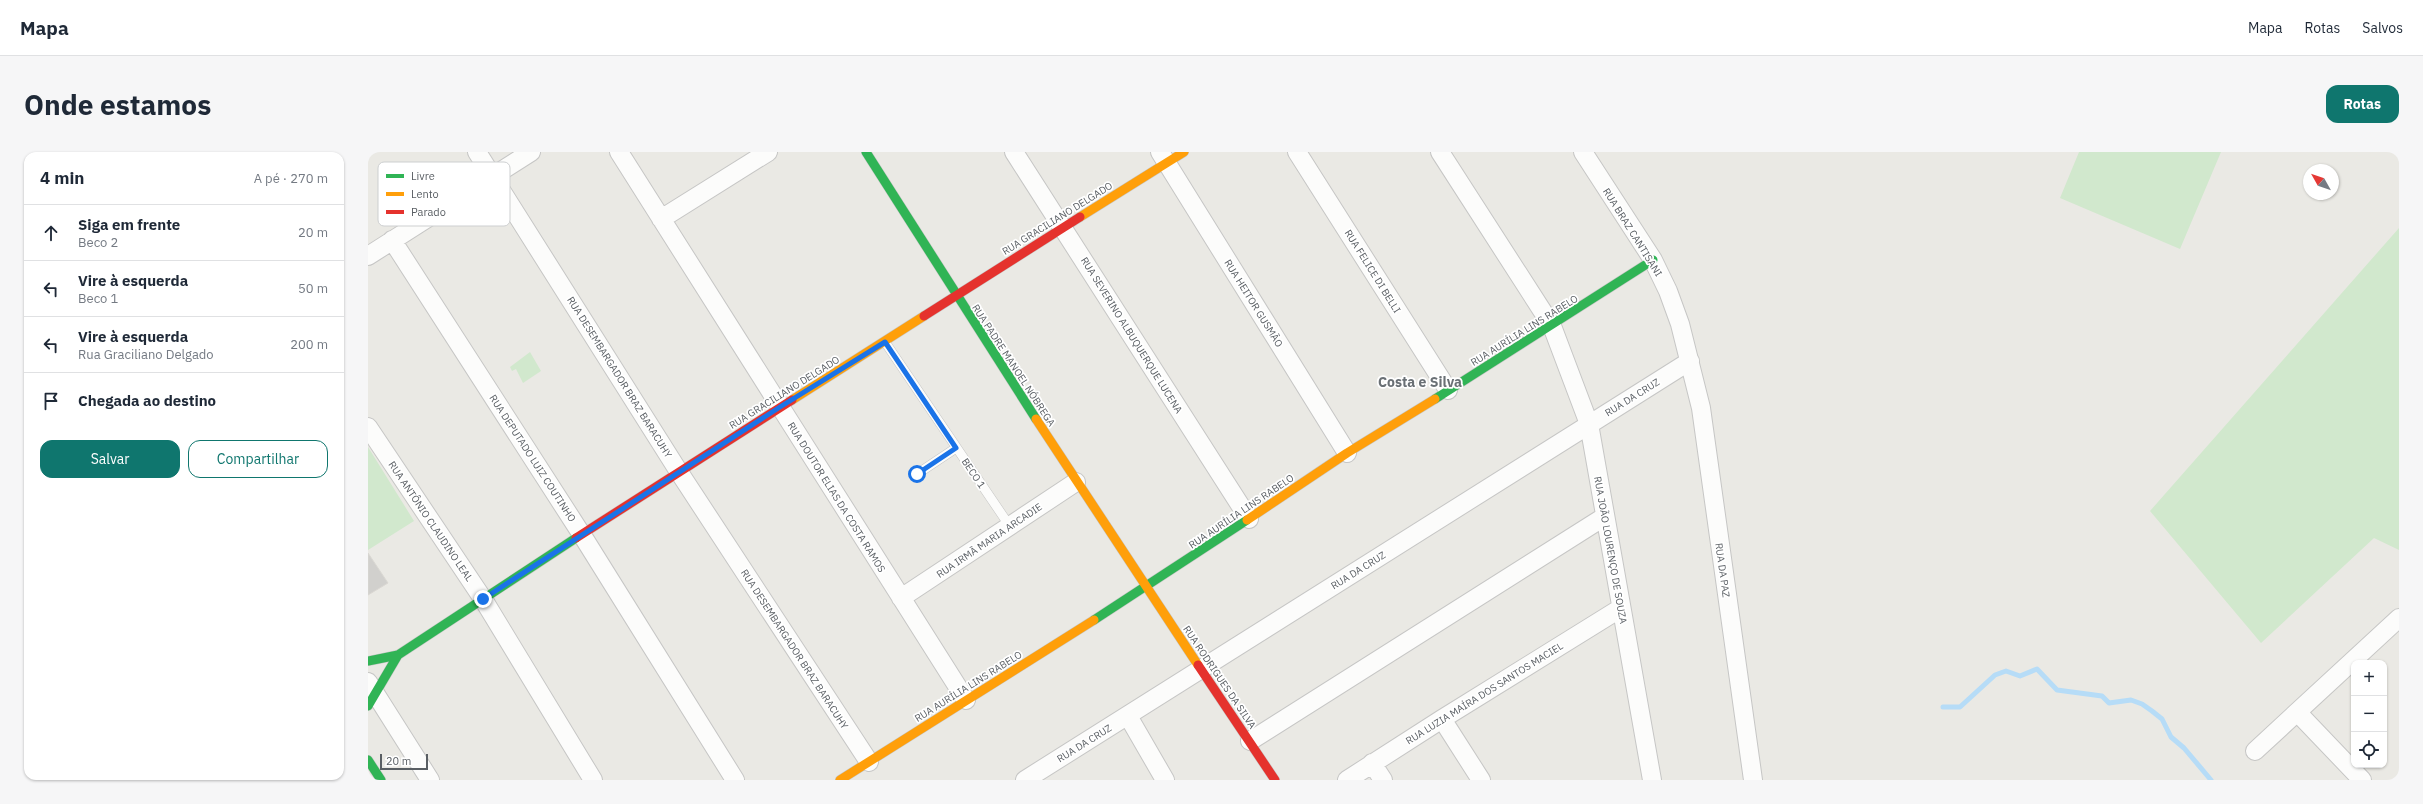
<!DOCTYPE html>
<html lang="pt">
<head>
<meta charset="utf-8">
<style>
	body { margin:0; font-family:"IBM Plex Sans",sans-serif; background:#f6f6f7; color:#1f2937 }
	.controls { position:absolute; right:12px; bottom:12px; display:grid; overflow:hidden; border-radius:8px; box-shadow:0 1px 3px #0004 }
	.controls button { width:36px; height:36px; display:grid; place-items:center; padding:0; border:0; border-bottom:1px solid #e0e1e3; background:#fff; color:#1f2937; font:20px sans-serif }
	.compass { position:absolute; left:1935px; top:12px; width:36px; height:36px; border-radius:50%; background:#fff; box-shadow:0 1px 3px #0004; rotate:310deg }
	.scale { position:absolute; left:12px; bottom:10px; width:48px; box-sizing:border-box; padding-left:4px; border:2px solid #595e63; border-top:0; font-size:11px; line-height:14px; white-space:nowrap; color:#595e63; -webkit-text-stroke:3px #fff; paint-order:stroke }
	.stop { position:absolute; width:12px; height:12px; margin:-9px; border:3px solid #1a73e8; border-radius:50%; background:#fff }
	.stop.end { background:#1a73e8; border-color:#fff; box-shadow:0 1px 4px #0008 }
	.list { margin:0; padding:0; list-style:none }
	h2 { display:flex; justify-content:space-between; align-items:center; height:52px; margin:0; padding:0 16px; font-size:17px }
	h2 small { font-size:13px; font-weight:400; color:#747a83 }
	.list li { display:grid; grid-template-columns:26px 1fr auto; gap:12px; align-items:center; box-sizing:border-box; height:56px; padding:0 16px; border-top:1px solid #e0e1e3 }
	.list b { display:block; font-size:15px; white-space:nowrap }
	.list p { margin:0; font-size:13px; white-space:nowrap; color:#747a83 }
	.list em { font-size:13px; font-style:normal; color:#747a83 }
	.actions { display:flex; gap:8px; padding:12px 16px }
	.actions a { flex:1; padding:9px 0; border:1px solid #0f766e; border-radius:12px; text-align:center; font-size:14px; color:#0f766e }
	.actions .main { background:#0f766e; color:#fff }
	.icon { flex:none; width:22px; height:22px; fill:none; stroke:currentColor; stroke-width:2; stroke-linecap:round; stroke-linejoin:round }
	.map { position:relative; flex:none; width:2031px; height:628px; overflow:hidden; border-radius:12px }
	header { display:flex; align-items:center; gap:24px; box-sizing:border-box; height:56px; padding:0 20px; background:#fff; border-bottom:1px solid #e0e1e3 }
	header strong { font-size:19px }
	nav { display:flex; gap:22px; margin-inline-start:auto; font-size:14px }
	.intro { display:flex; align-items:center; justify-content:space-between; box-sizing:border-box; height:96px; padding:0 24px }
	h1 { margin:0; font-size:28px }
	.button { padding:10px 18px; border-radius:12px; background:#0f766e; color:#fff; font-size:14px; font-weight:700 }
	main { display:flex; gap:24px; padding:0 24px }
	aside { flex:1; background:#fff; border-radius:12px; box-shadow:0 1px 3px #0004 }
	.map>svg:first-child { display:block }
</style>
</head>
<body>
<header>
<strong>Mapa</strong>
<nav><a>Mapa</a><a>Rotas</a><a>Salvos</a></nav>
</header>
<div class="intro"><h1>Onde estamos</h1><a class="button">Rotas</a></div>
<main>
<aside>
<h2>4 min<small>A pé · 270 m</small></h2>
<ul class="list">
<li><svg class="icon" aria-label="ahead" viewBox="0 0 24 24"><path d="M12 20V5M6 11l6-6 6 6"/></svg><div><b>Siga em frente</b><p>Beco 2</p></div><em>20 m</em></li>
<li><svg class="icon" aria-label="left" viewBox="0 0 24 24"><path d="M17 20v-9H6M10 6l-5 5 5 5"/></svg><div><b>Vire à esquerda</b><p>Beco 1</p></div><em>50 m</em></li>
<li><svg class="icon" aria-label="left" viewBox="0 0 24 24"><path d="M17 20v-9H6M10 6l-5 5 5 5"/></svg><div><b>Vire à esquerda</b><p>Rua Graciliano Delgado</p></div><em>200 m</em></li>
<li><svg class="icon" aria-label="arrive" viewBox="0 0 24 24"><path d="M6 21V4h12l-3 4 3 4H6"/></svg><div><b>Chegada ao destino</b></div></li>
</ul>
<div class="actions"><a class="main">Salvar</a><a>Compartilhar</a></div>
</aside>
<div class="map">
<svg width="2031" height="628" viewBox="0 0 2031 628">
	<rect width="100%" height="100%" fill="#eae9e4"/>
	<path fill="#d1e8cd" d="M1711,0h142l-41,97 -120,-51z
		M2031,76v322l-25,-12 -113,105 -111,-132z
		M162,200l11,19 -18,12 -7,-14 -4,2 -2,-4z
		M0,295l46,74 -46,29z"/>
	<g fill="none" stroke-linecap="round" stroke-linejoin="round">
		<path stroke="#b6dcf7" stroke-width="5" d="M1575,555h17l35,-32 11,-4 14,5 17,-7 20,21 45,6 7,7 22,-3 11,4 10,7 10,8 9,18 13,11 27,32"/>
	</g>
	<path fill="#d1d0cd" stroke="#dad8d3" d="M0,401l20,30 -20,12z"/>
	<g fill="none" stroke-linecap="round" stroke-linejoin="round">
		<g stroke="#c6c6c5" stroke-width="10">
			<path id="lane" d="M517,190l124,183
				M549,322l39,-26"/>
		</g>
		<g stroke="#c6c6c5" stroke-width="20">
			<path id="street" d="M109,0l202,320 190,290
				M251,0l347,548
				M646,0l235,367
				M792,0l187,301
				M929,0l151,238
				M1072,0l112,174 37,98 63,356
				M1215,0l70,108 15,31 12,33 21,84 52,372
				M293,67l107,-67
				M24,88l190,295 153,245
				M0,104l163,-104
				M0,275l115,172 110,181
				M533,446l175,-116
				M0,530l62,98
				M1930,561l64,67
				M760,564l37,64
				M1074,567l39,61
				M882,589l354,-224
				M1887,599l144,-133
				M1004,611l11,17
				M657,628l665,-419
				M979,628l95,-61 179,-111"/>
		</g>
		<g stroke="#c5c6c5" stroke-width="10">
			<path id="fast" d="M498,0l170,267
				M1067,247l218,-139
				M726,468l153,-100
				M0,509l30,-6 178,-117
				M0,554l30,-51
				M0,608l13,20"/>
		</g>
		<g stroke="#c5c6c5" stroke-width="10">
			<path id="slow" d="M712,65l104,-65
				M424,248l132,-84
				M668,267l162,246
				M879,368l100,-67 88,-54
				M472,628l254,-160"/>
		</g>
		<g stroke="#c5c6c5" stroke-width="10">
			<path id="jam" d="M556,164l156,-99
				M208,386l216,-138
				M830,513l77,115"/>
		</g>
		<use href="#lane" stroke="#fcfcfb" stroke-width="9"/>
		<use href="#street" stroke="#fcfcfb" stroke-width="18"/>
		<use href="#fast" stroke="#30b455" stroke-width="9"/>
		<use href="#slow" stroke="#ff9f0a" stroke-width="9"/>
		<use href="#jam" stroke="#e5322d" stroke-width="9"/>
	</g>
	<g fill="none" stroke-linecap="round" stroke-linejoin="round">
		<path stroke="#1a73e8" stroke-width="5" d="M115,447l297,-192 105,-65 71,106 -39,26"/>
	</g>
	<g text-anchor="middle" stroke-width="3.5" stroke-linejoin="round" paint-order="stroke">
		<g font-size="10" fill="#595e63" stroke="#fff">
			<text transform="translate(689 66) rotate(-32)" y="4">RUA GRACILIANO DELGADO</text>
			<text transform="translate(1265 80) rotate(58)" y="4">RUA BRAZ CANTISANI</text>
			<text transform="translate(1005 119) rotate(58)" y="4">RUA FELICE DI BELLI</text>
			<text transform="translate(886 151) rotate(58)" y="4">RUA HEITOR GUSMÃO</text>
			<text transform="translate(1156 178) rotate(-32)" y="4">RUA AURÍLIA LINS RABELO</text>
			<text transform="translate(764 183) rotate(58)" y="4">RUA SEVERINO ALBUQUERQUE LUCENA</text>
			<text transform="translate(646 213) rotate(57)" y="4">RUA PADRE MANOEL NÓBREGA</text>
			<text transform="translate(252 225) rotate(58)" y="4">RUA DESEMBARGADOR BRAZ BARACUHY</text>
			<text transform="translate(416 240) rotate(-32)" y="4">RUA GRACILIANO DELGADO</text>
			<text transform="translate(1264 245) rotate(-32)" y="4">RUA DA CRUZ</text>
			<text transform="translate(165 306) rotate(57)" y="4">RUA DEPUTADO LUIZ COUTINHO</text>
			<text transform="translate(606 321) rotate(56)" y="4">BECO 1</text>
			<text transform="translate(469 345) rotate(58)" y="4">RUA DOUTOR ELIAS DA COSTA RAMOS</text>
			<text transform="translate(873 359) rotate(-34)" y="4">RUA AURÍLIA LINS RABELO</text>
			<text transform="translate(63 369) rotate(56)" y="4">RUA ANTÔNIO CLAUDINO LEAL</text>
			<text transform="translate(621 388) rotate(-34)" y="4">RUA IRMÃ MARIA ARCADIE</text>
			<text transform="translate(1243 398) rotate(80)" y="4">RUA JOÃO LOURENÇO DE SOUZA</text>
			<text transform="translate(990 418) rotate(-32)" y="4">RUA DA CRUZ</text>
			<text transform="translate(1355 418) rotate(82)" y="4">RUA DA PAZ</text>
			<text transform="translate(427 497) rotate(57)" y="4">RUA DESEMBARGADOR BRAZ BARACUHY</text>
			<text transform="translate(852 525) rotate(56)" y="4">RUA RODRIGUES DA SILVA</text>
			<text transform="translate(600 534) rotate(-32)" y="4">RUA AURÍLIA LINS RABELO</text>
			<text transform="translate(1116 541) rotate(-32)" y="4">RUA LUZIA MAÍRA DOS SANTOS MACIEL</text>
			<text transform="translate(716 591) rotate(-32)" y="4">RUA DA CRUZ</text>
		</g>
		<g font-size="14" font-weight="bold" fill="#6a7075" stroke="#fff">
			<text x="1052" y="235">Costa e Silva</text>
		</g>
	</g>
	<rect x="10" y="10" width="132" height="64" rx="6" fill="#fff" stroke="#cdcfd0" stroke-width="1"/>
	<rect x="18" y="22" width="18" height="4" fill="#30b455"/>
	<rect x="18" y="40" width="18" height="4" fill="#ff9f0a"/>
	<rect x="18" y="58" width="18" height="4" fill="#e5322d"/>
	<g font-size="11" fill="#595e63">
		<text x="43" y="28">Livre</text>
		<text x="43" y="46">Lento</text>
		<text x="43" y="64">Parado</text>
	</g>
</svg>
<div class="controls">
<button>+</button>
<button>−</button>
<button><svg class="icon" aria-label="locate" viewBox="0 0 24 24"><circle cx="12" cy="12" r="6"/><path d="M12 2v4M12 18v4M2 12h4M18 12h4"/></svg></button>
</div>
<svg class="compass" viewBox="-18 -18 36 36"><path d="M0-13l5 13h-10z" fill="#e53935"/><path d="M0 13l5-13h-10z" fill="#747a83"/></svg>
<div class="scale">20 m</div>
<div class="stop" style="left:549px;top:322px"></div>
<div class="stop end" style="left:115px;top:447px"></div>
</div>
</main>
</body>
</html>
